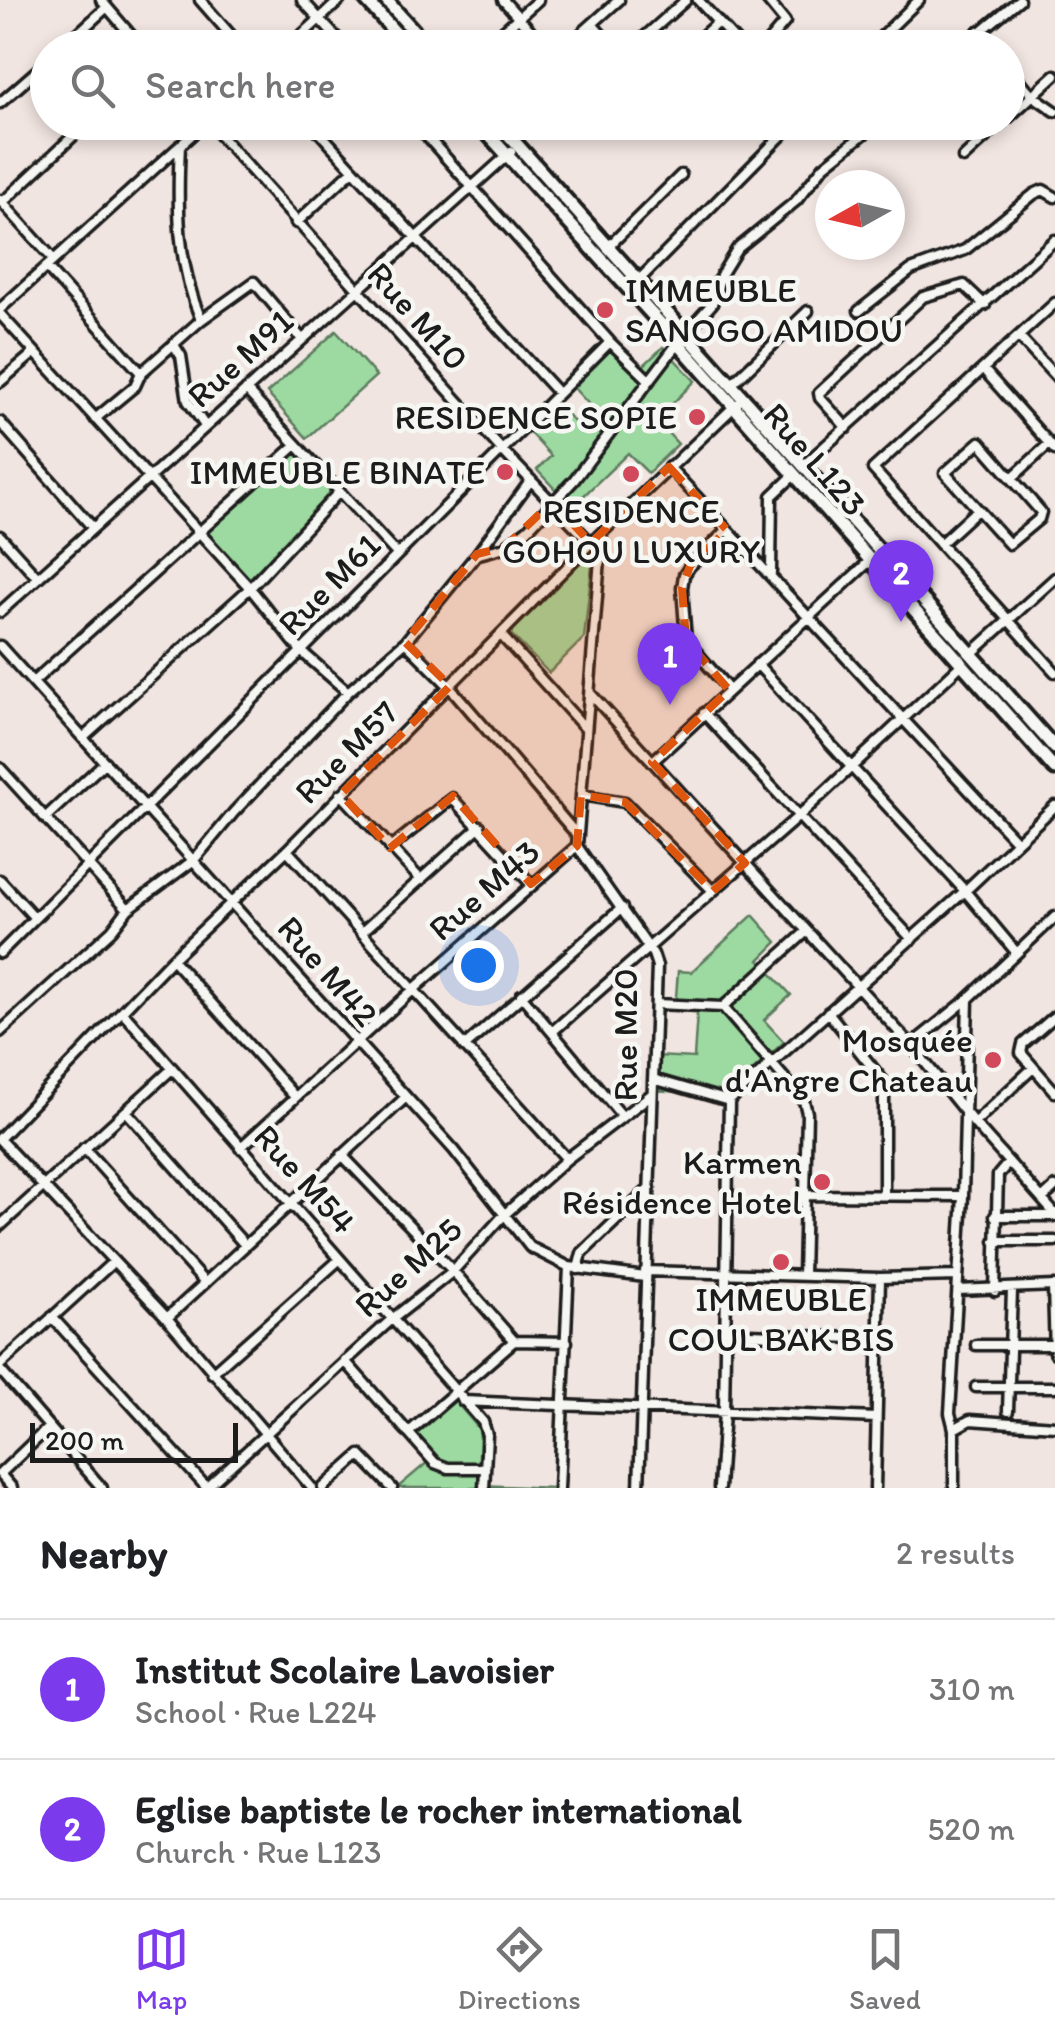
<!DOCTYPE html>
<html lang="en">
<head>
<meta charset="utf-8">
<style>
	body { margin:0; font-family:Itim,sans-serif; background:#f6f6f6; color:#202124 }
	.compass { position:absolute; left:815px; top:170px; width:90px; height:90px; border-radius:50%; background:#fff; box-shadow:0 5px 15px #0003; rotate:262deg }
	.scale { position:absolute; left:30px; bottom:25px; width:208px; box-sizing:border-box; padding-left:10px; border:5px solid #1c1c1c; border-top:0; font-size:28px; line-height:35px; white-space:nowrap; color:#1c1c1c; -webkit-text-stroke:8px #f6f6f2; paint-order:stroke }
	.you { position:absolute; left:478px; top:965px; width:35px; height:35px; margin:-25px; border:8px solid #fff; border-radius:50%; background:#1a73e8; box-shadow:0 0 0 15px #1a73e833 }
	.badge { display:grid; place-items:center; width:65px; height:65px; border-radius:50%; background:#7c3aed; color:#fff; font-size:32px; font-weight:700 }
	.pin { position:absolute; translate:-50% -82px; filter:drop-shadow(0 2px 5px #0008) }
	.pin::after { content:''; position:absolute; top:52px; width:35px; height:30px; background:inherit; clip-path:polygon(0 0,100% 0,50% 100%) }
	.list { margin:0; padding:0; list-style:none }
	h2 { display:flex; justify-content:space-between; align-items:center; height:130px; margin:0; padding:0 40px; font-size:42px }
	h2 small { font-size:32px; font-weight:400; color:#757577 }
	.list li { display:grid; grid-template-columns:65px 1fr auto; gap:30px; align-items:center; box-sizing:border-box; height:140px; padding:0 40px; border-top:2px solid #e0e0e0 }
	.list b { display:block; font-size:38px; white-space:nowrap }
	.list p { margin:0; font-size:32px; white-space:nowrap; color:#757577 }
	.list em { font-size:32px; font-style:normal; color:#757577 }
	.icon { flex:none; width:55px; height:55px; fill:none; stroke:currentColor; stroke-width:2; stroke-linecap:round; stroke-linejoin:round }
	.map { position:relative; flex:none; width:1055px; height:1488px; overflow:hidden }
	.search { position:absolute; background:#fff; box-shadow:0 5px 15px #0003; left:30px; right:30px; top:30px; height:110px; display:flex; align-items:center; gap:25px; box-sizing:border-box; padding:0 35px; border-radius:55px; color:#757577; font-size:38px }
	.sheet { height:410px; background:#fff }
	nav { display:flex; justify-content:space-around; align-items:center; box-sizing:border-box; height:140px; border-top:2px solid #e0e0e0; background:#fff; font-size:28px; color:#757577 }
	nav a { display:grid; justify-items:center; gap:5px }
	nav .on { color:#7c3aed }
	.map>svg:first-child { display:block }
</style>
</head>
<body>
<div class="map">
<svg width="1055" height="1488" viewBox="0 0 1055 1488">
	<rect width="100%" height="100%" fill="#f1e5e1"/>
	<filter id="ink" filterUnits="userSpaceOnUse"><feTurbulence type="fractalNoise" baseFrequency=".01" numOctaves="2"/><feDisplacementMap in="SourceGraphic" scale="20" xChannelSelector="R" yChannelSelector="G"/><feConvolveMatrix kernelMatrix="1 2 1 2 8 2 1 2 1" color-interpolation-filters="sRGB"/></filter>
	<g filter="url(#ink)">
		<path fill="#9ddaa1" stroke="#5c7b5e" stroke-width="2.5" d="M336,331l40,45 -69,62 -40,-45z
			M616,343l24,26 23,-22 32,34 -39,39 22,24 -30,29 -20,-20 -56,54 -35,-37 14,-14 -22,-24 29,-27 22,23 16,-16 -24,-26z
			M296,453l37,40 -85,87 -42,-46z
			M594,548l-10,90 -35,35 -40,-41z
			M753,915l24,27 -18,18 32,35 -27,25 20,22 -58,53 -72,-5 2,-34 38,2 3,-46 -22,-2 3,-39 13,1z
			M455,1401l25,29 -2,55 76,3h-157l38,-32 -18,-22z"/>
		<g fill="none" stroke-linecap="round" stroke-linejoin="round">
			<g stroke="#1c1c1c" stroke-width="15">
				<path id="street" d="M101,0l41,48
					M200,0l42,48
					M302,0l44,48
					M503,0l43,48
					M698,0l44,48
					M592,24l21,24
					M978,31l14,17
					M62,48l45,-41
					M288,48l52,-48
					M484,48l54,-48
					M565,48l54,-48
					M632,48l54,-48
					M689,48l29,-26
					M763,48l22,-26 -18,-22
					M870,48l49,-48
					M961,48l58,-48
					M1008,66l24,29 23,16
					M0,103l48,-42
					M1008,118l47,-43
					M208,122l293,327 90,94
					M310,122l248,271
					M414,122l196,220 39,38
					M612,122l15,9h51l10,-9
					M963,158l39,-36
					M0,200l54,60
					M2,203l86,-81
					M296,223l57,-53
					M607,248l74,-73
					M46,267l95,106 -6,13 -40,33
					M638,281l157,-159
					M1055,303l-182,166 182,203
					M0,309l206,-187
					M859,311l52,-41 54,-20 69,-56 9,-4 12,7
					M0,314l250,274 51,63 47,41
					M201,320l53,-38 48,57
					M686,333l26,-29 9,-29 16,-26 59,-48 28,-35 55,-44
					M1019,337l36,39
					M174,345l7,11 7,45 17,25
					M984,370l71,80
					M141,373l60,-53c-24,-57 -24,-114 -21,-175
					M0,382l34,-29
					M732,384l76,-73
					M246,390l151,164
					M0,422l93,106
					M847,428l-27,-30 -1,-5 104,-96 41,-12 21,20
					M980,442l61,70 -2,7 -30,25 -64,-71z
					M804,465l251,-225
					M669,467l348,375
					M1013,477l36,-33
					M727,530l-37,36 -6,9 -2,13 4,52 43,50
					M0,536l38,42
					M940,544l37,-34
					M479,554l26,-7 23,-18 46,-49 104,-137
					M771,573l1,-77 21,-20
					M0,612l511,-460
					M501,635l83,92
					M405,642l45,45 128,149
					M0,646l454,504 76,97 39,20 76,10
					M971,654l84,-76
					M757,664l208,227 51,61
					M33,682l263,-237
					M590,693l321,352 63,78 81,91
					M704,713l208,226
					M83,738l167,-150 89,-96
					M652,762l221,-204
					M0,768l128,141
					M341,794l80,86
					M581,795l44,7 88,89
					M45,818l60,-56
					M577,846l76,108 4,12 -18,522
					M390,848l62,-50 79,86
					M287,850l280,309
					M0,880l35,38
					M362,932l118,-106
					M0,953l610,-611
					M172,959l123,138
					M521,995l101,121
					M656,1004l67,3 81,94 3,12 -4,162
					M723,1007l84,-76
					M122,1011l361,411 4,13 -3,53
					M828,1012l56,70v113
					M1055,1016l-32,28 -2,9 34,39
					M553,1031l247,-216 161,-150
					M0,1032l112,-102 16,-21 66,-49 40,-48 114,-120 57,-50 72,-88 54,-74
					M911,1045l57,-46
					M464,1047l158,-139
					M653,1079l76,22
					M729,1101l236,-210 90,-85
					M126,1111l119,134
					M974,1123l59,-55
					M0,1138l172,-179 115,-109 304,-307 146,-139
					M0,1140l167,178 145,170
					M84,1148l121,135
					M240,1148l173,-158 164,-144 25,-312
					M342,1155l111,116 61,70 53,1
					M805,1195l158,1
					M1042,1199l13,-12
					M995,1216h60
					M0,1226l172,-157
					M995,1241h60
					M578,1269l4,-16 68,-65
					M645,1271l235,7 77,-2
					M1053,1287l2,66
					M958,1290l97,-4
					M995,1291l3,-116 11,-13
					M52,1317l155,171
					M167,1318l239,-221
					M724,1333l155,6
					M976,1345h79
					M345,1361l90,102 13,5h37
					M0,1365l113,-103
					M0,1370l102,118
					M212,1373l127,-113
					M976,1387h79
					M463,1401l413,17
					M1008,1411l4,-121
					M954,1429l16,-9 85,6
					M408,1433l106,-92
					M0,1474l49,-47
					M0,1474l12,14
					M206,1488l185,-168 62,-49 51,-56 63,-56 85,-65
					M323,1488l37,-33 32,33
					M559,1488l10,-221
					M719,1488l5,-76 5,-311
					M875,1488l5,-210
					M954,1488v-59l-4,-16 13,-217 5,-197 87,-82"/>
			</g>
			<g stroke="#1c1c1c" stroke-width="19">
				<path id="secondary" d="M366,0l43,48
					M386,0l43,48
					M477,122l201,221 377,426
					M497,122l558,626"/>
			</g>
			<use href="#street" stroke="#f6f6f2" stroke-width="8"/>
			<use href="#secondary" stroke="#f6f6f2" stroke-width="11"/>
		</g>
	</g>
	<path fill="#de560d" fill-opacity="0.2" stroke="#de560d" stroke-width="8" stroke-dasharray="20 12" stroke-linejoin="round" d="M669,467l58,63 -37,36 -8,22 4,52 43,50 -77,72 93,101 -32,28 -88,-89 -44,-7 -4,51 -46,38 -78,-88 -63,52 -49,-54 109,-108 -45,-44 72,-88 28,-7 47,-45 39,41z"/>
	<g fill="#d1495b" stroke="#f6f6f2" stroke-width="4">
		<circle cx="605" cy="310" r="10"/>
		<circle cx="697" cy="417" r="10"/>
		<circle cx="505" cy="472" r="10"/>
		<circle cx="631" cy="474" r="10"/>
		<circle cx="993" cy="1060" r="10"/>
		<circle cx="822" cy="1182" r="10"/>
		<circle cx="781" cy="1262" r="10"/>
	</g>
	<g text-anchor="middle" stroke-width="9" stroke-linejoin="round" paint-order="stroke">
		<g font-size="35" fill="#1c1c1c" stroke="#f6f6f2" text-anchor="end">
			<text x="625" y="302" text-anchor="start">IMMEUBLE<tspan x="625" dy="40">SANOGO AMIDOU</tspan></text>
			<text x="677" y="429">RESIDENCE SOPIE</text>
			<text x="485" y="484">IMMEUBLE BINATE</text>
			<text x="631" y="523" text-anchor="middle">RESIDENCE<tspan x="631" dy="40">GOHOU LUXURY</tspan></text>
			<text x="973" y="1052">Mosquée<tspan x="973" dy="40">d'Angre Chateau</tspan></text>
			<text x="802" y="1174">Karmen<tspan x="802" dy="40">Résidence Hotel</tspan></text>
			<text x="781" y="1311" text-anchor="middle">IMMEUBLE<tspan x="781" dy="40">COUL BAK BIS</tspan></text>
		</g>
		<g font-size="35" fill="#1c1c1c" stroke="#f6f6f2">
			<text transform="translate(418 316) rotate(48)" y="12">Rue M10</text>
			<text transform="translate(240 358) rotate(-42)" y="12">Rue M91</text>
			<text transform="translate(815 459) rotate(49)" y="12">Rue L123</text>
			<text transform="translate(329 584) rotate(-45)" y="12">Rue M61</text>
			<text transform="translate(346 752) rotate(-45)" y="12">Rue M57</text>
			<text transform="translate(484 890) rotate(-41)" y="12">Rue M43</text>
			<text transform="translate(328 971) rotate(49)" y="12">Rue M42</text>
			<text transform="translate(625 1035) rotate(-90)" y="12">Rue M20</text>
			<text transform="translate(305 1179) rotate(48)" y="12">Rue M54</text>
			<text transform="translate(408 1267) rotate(-42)" y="12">Rue M25</text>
		</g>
	</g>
</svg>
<svg class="compass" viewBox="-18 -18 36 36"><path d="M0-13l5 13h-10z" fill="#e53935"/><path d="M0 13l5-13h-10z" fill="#757577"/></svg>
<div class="scale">200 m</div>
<div class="you"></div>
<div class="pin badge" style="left:670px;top:705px">1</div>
<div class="pin badge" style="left:901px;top:622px">2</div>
<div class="search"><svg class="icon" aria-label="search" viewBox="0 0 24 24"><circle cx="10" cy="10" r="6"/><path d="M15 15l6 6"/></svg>Search here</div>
</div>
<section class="sheet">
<h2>Nearby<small>2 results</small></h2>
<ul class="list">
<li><span class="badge">1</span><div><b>Institut Scolaire Lavoisier</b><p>School · Rue L224</p></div><em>310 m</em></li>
<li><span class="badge">2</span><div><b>Eglise baptiste le rocher international</b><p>Church · Rue L123</p></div><em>520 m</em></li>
</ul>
</section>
<nav>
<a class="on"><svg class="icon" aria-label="map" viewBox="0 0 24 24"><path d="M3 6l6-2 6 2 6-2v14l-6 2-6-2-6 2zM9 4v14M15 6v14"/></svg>Map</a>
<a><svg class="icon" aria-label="directions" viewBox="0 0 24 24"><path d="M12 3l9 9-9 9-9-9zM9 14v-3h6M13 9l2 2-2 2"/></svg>Directions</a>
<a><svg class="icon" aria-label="saved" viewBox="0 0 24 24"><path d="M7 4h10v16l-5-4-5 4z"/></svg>Saved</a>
</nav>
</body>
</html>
